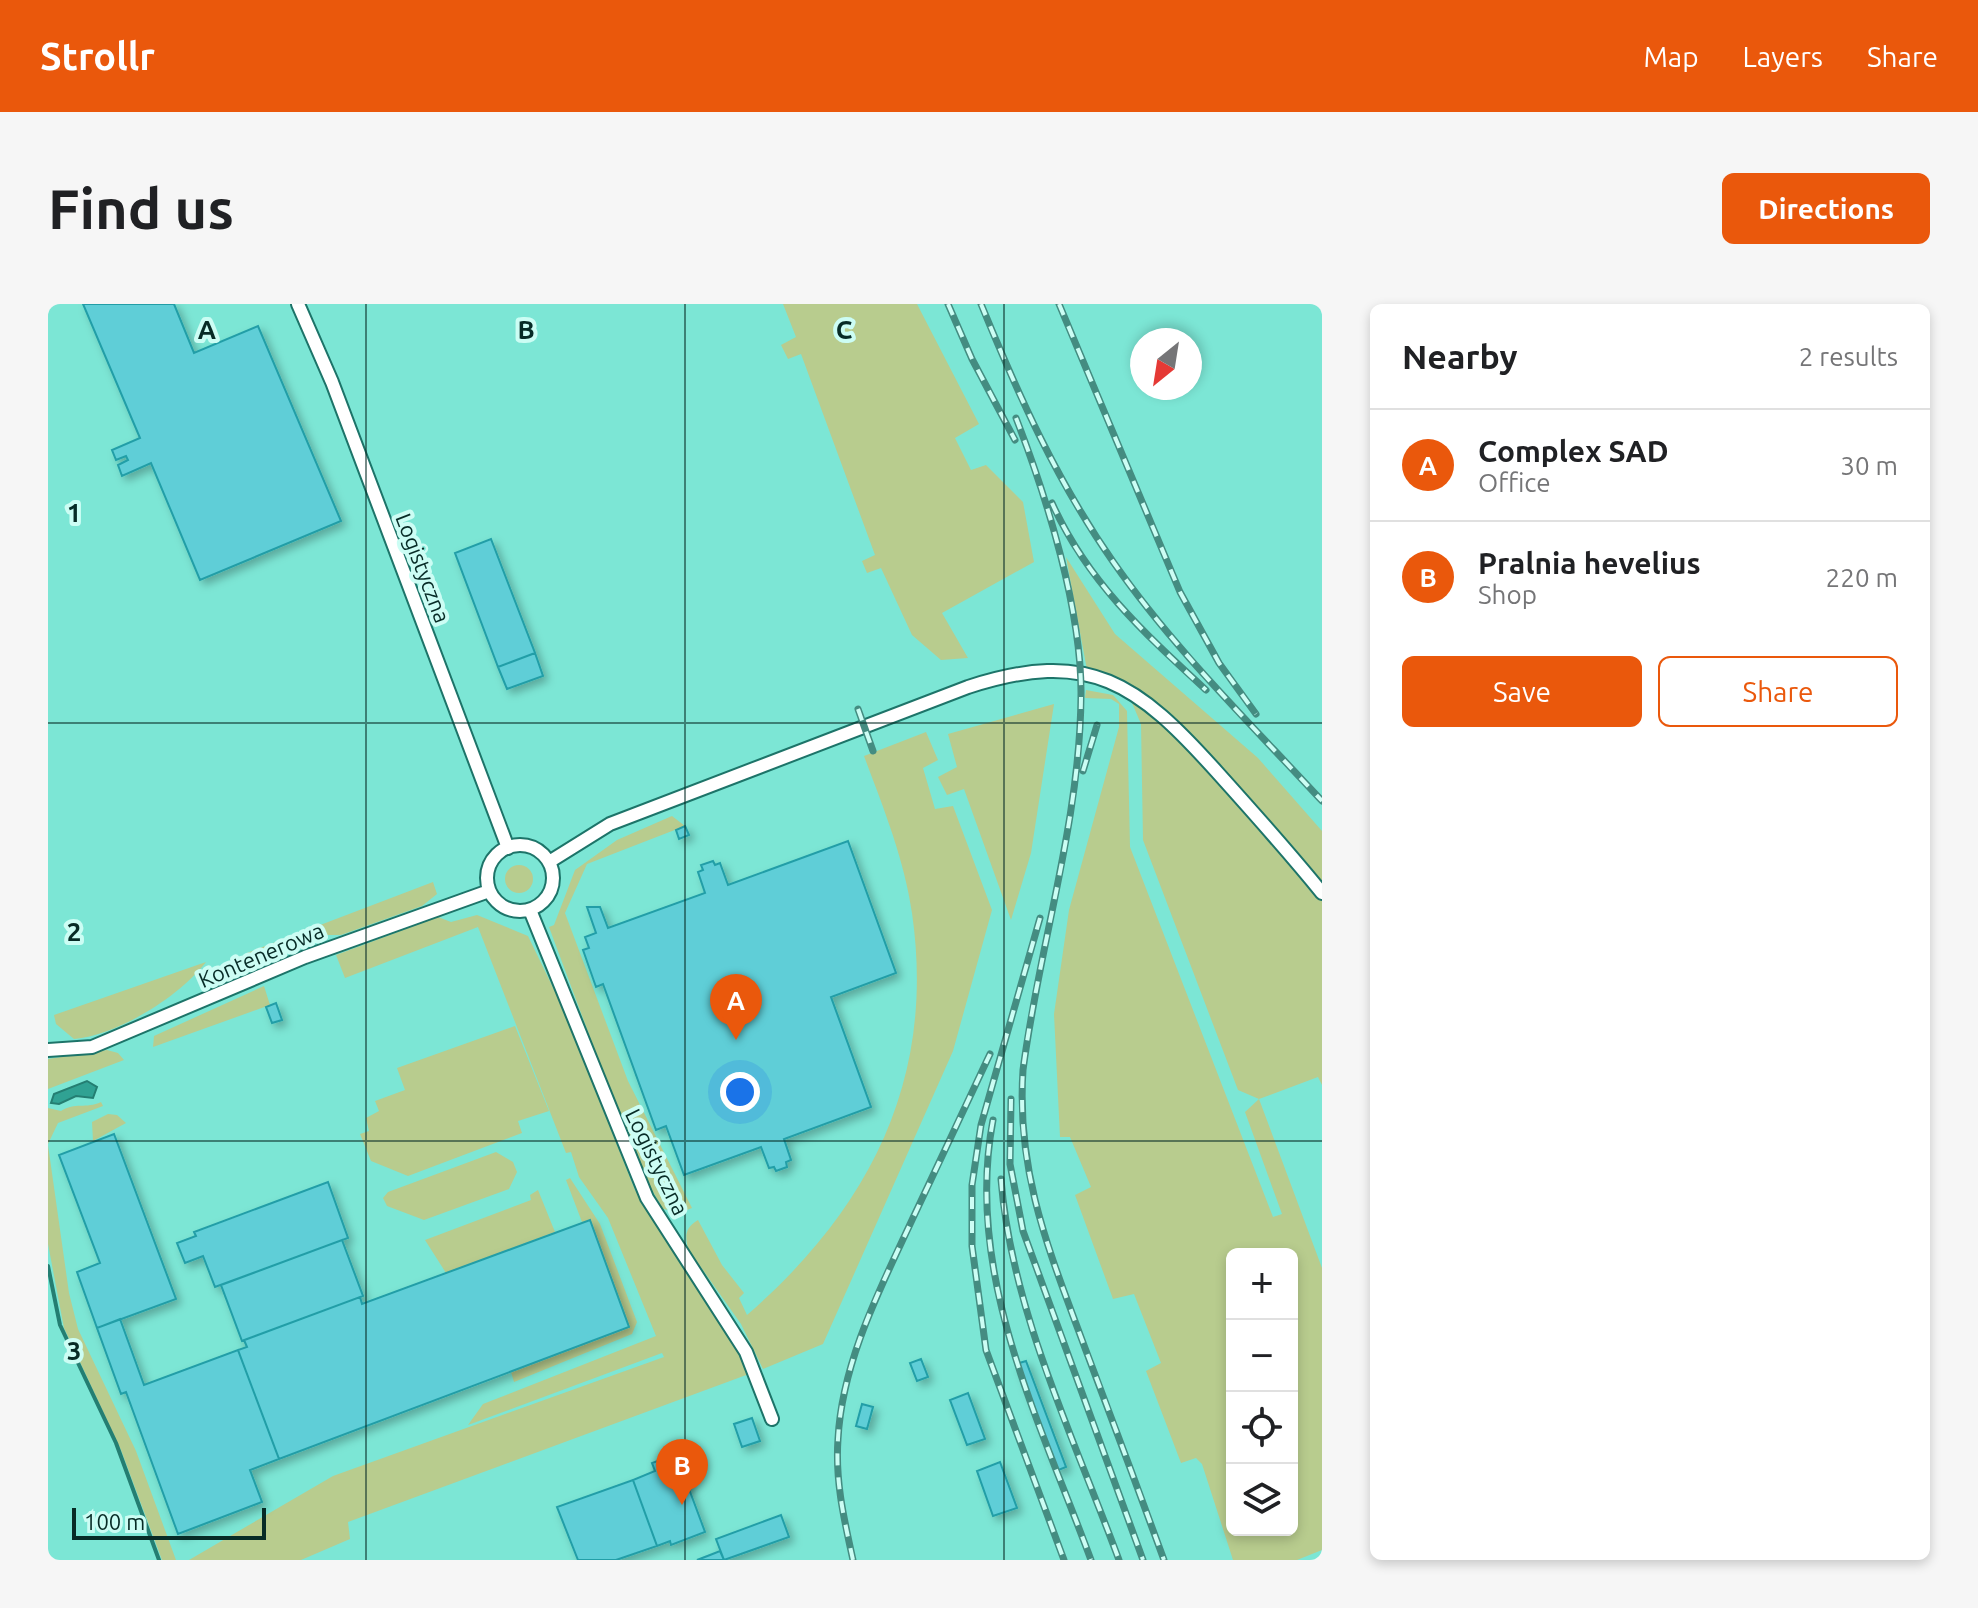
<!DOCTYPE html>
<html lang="en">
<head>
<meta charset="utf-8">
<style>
	body { margin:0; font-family:Ubuntu,sans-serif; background:#f6f6f6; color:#202124 }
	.controls { position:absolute; right:24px; bottom:24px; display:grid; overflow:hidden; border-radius:12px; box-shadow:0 4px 12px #0003 }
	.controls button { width:72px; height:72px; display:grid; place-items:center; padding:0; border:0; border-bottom:2px solid #e0e0e0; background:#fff; color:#202124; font:40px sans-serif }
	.compass { position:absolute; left:1082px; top:24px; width:72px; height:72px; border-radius:50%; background:#fff; box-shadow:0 4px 12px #0003; rotate:210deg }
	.scale { position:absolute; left:24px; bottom:20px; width:194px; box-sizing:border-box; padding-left:8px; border:4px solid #072b26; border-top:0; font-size:22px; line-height:28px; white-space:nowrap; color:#072b26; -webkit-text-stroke:6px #ccfdf4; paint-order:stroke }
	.you { position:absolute; left:692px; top:788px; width:28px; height:28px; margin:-20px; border:6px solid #fff; border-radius:50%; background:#1a73e8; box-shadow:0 0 0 12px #1a73e833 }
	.badge { display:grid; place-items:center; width:52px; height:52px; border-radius:50%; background:#ea580c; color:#fff; font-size:26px; font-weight:700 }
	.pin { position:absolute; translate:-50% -66px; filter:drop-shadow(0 2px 4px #0008) }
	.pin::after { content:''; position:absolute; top:42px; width:28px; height:24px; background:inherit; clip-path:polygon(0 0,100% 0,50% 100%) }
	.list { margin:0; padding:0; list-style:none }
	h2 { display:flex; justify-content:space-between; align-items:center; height:104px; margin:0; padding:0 32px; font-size:34px }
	h2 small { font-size:26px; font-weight:400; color:#757577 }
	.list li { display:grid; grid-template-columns:52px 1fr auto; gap:24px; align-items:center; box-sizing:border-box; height:112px; padding:0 32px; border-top:2px solid #e0e0e0 }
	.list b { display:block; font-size:30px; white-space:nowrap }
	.list p { margin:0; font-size:26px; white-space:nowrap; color:#757577 }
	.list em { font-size:26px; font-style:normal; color:#757577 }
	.actions { display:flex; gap:16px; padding:24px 32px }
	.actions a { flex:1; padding:18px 0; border:2px solid #ea580c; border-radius:12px; text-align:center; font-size:28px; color:#ea580c }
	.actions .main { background:#ea580c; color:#fff }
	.icon { flex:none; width:44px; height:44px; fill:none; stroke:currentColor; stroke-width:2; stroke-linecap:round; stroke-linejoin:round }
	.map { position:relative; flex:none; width:1274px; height:1256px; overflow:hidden; border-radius:12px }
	header { display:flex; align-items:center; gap:48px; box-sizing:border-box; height:112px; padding:0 40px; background:#ea580c; color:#fff }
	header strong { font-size:38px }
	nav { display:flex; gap:44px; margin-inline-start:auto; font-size:28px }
	.intro { display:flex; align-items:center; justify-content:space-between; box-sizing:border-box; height:192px; padding:0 48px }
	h1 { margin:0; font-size:56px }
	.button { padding:20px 36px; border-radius:12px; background:#ea580c; color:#fff; font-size:28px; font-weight:700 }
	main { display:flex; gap:48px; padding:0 48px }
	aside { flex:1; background:#fff; border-radius:12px; box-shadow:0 4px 12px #0003 }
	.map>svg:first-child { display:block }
</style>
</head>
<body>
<header>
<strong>Strollr</strong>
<nav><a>Map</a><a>Layers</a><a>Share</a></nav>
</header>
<div class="intro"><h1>Find us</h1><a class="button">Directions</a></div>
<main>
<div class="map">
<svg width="1274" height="1256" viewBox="0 0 1274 1256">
	<defs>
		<filter id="shadow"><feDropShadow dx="4.5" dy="4.5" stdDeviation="4" flood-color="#0004"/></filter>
	</defs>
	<rect width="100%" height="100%" fill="#7ce6d5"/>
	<path fill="#b8cc8e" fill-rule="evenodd" d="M735,0h134l62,120 -24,14 16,32 15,-5 37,37 11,60 -92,51 26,45 -27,2 -29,-25 -31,-67 -14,5 -5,-12 13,-6 -74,-201 -13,5 -7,-14 15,-8z
		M1018,253l49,77 143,124 64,73v254l-4,-8 -59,22 63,169v282l-25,10h-64l-31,-96 -6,-6 -15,5 -35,-92 15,-8 -27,-69 -21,5 -38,-104 16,-8 -21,-50h-10l-6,-123 15,-104 50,-183v-23l-8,-5 -26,-1 1,-8 27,5 14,16 3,136 143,370 9,-3 -37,-102 14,-13 -21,-9 -95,-250 -2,-116 -17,-40 -37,-14zM1184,950h60v276h-60z
		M1006,400l-23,149 -20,67 -47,-131 -17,6 -9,-18 19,-10 -9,-33z
		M878,428l12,28 -15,8 12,41 18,-3 39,104 -39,141 -130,293 -60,25 -22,-45 -53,-75c-3,-14 -3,-21 10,-29l24,45 22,28 -5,5 8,17c123,-107 189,-236 165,-402 -8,-55 -29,-106 -48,-157z
		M624,512l13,10 -98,38 -22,49 63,168 64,127 -10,4 -19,-3 -25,-43 -89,-239 5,-2 21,-55 42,-30z
		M457 575a14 14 0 1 1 28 0a14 14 0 1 1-28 0Z
		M385,578l4,12 -15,12 -81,29h-26l-62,26 -6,-8z
		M429,611l51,21 33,68 74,186 94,141 20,43 -401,148 2,17 -49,21h-112l144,-84 331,-119 -2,-4 -194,72 15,-21 173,-68 -48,-118 -29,-41 -8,-25 -5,1 -88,-226 -133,51 -9,-23 102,-38 13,5z
		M158,658c-27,35 -88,73 -132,77l-18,-15 -2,-9z
		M216,682l6,19 -117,42 1,-11z
		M467,722l34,85 -31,10 4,12 -114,43 -37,-15 -11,-27 9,-3 -3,-13 13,-7 -4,-10 30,-11 -8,-22z
		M59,746l11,3 6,7 -76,29v-30z
		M53,798l2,4 -45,17 -10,21v-36l13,3c14,-9 25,-2 40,-9z
		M60,810l9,1 9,8 -33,18 -1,-19z
		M0,841l21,148 9,36 58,122 40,109h-14l-41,-110 -57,-122 -16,-84z
		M448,848l17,10 4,10 -8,17 -85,31 -37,-14 -4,-8 5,-6z
		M522,874l30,46 37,98 -5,12 -118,48 -3,-10 79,-152 -8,2 -16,-42z
		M490,886l17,42 -109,41 -21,-33 106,-40 -1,-5z"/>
	<path fill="#30a293" stroke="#247e72" stroke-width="2" d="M39,777l10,6 -4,11 -17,-2 -17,8 -8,-1 3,-9z"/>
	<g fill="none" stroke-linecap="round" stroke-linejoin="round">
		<path stroke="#247e72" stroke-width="4" d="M0,962l12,59 56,118 43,117"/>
	</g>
	<path fill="#5eced7" stroke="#229ea7" stroke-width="2" filter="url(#shadow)" d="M35,0h91l20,49 64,-27 83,195 -141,59 -49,-117 -29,13 -4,-11 10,-5 -2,-4 -10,4 -4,-10 28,-12z
		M443,235l44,114 -37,14 -43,-114z
		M487,349l8,23 -36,13 -9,-22z
		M637,522l4,9 -10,4 -3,-9z
		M800,537l48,132 -65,24 40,110 -87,32 7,21 -5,2 1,5 -11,4 -2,-4 -5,1 -8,-21 -77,28 -18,-49 -10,4 -53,-146 -7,3 -13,-37 6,-2 -4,-11 11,-4 -9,-26h13l8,21 97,-35 -7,-21 5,-2 -2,-5 12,-4 2,4 5,-2 8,22z
		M228,699l6,17 -10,3 -6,-16z
		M66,830l62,165 -79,29 -20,-56 23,-9 -41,-108z
		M280,878l20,56 -133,49 -12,-31 -18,7 -8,-20 19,-7 -2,-4z
		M542,916l39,107 -350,132 -41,-109 9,-3 -3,-7 116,-43 2,7z
		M294,936l21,56 -121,45 -21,-56z
		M72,1015l24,66 94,-35 41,109 -29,11 12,32 -84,32 -52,-142 -5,2 -24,-66z
		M873,1055l7,18 -11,4 -7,-18z
		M978,1057l40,106 -10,4 -40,-107z
		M920,1089l17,46 -18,6 -17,-45z
		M814,1100l11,3 -6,22 -11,-3z
		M704,1114l8,23 -18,6 -8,-23z
		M628,1150l29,78 -34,13 -1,-4 -13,5 -24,-66 22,-9 -3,-8z
		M952,1158l17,46 -24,8 -16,-45z
		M585,1176l24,66 -41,14h-38l-21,-53z
		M733,1211l8,22 -65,23 -8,-21z
		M672,1247l4,9h-27l13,-5z"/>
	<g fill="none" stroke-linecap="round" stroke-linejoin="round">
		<g stroke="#1d7469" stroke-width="16">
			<path id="street" d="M250,0l34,78 176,466
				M439 574a33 33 0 1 1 66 0a33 33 0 1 1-66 0Z
				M501,558l61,-38 358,-137c122,-40 170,-3 249,85 36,40 71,79 105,121
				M482,606l117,288 99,154 26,67
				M0,746l44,-3 213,-90 184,-66"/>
		</g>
		<use href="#street" stroke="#fff" stroke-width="12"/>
		<g stroke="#448c81" stroke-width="7">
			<path id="rail" d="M900,0l24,55 43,81
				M933,0c37,90 76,178 133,259 60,86 137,161 208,238
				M1011,0l121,288 39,71 37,51
				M968,114c31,80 66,193 65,278 -1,127 -42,250 -58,374 -7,104 27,183 62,278 27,71 53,141 79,212
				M1004,199c35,78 92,130 154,187
				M810,405l15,42
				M1035,467l14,-46
				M992,614l-59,207 -9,60v61l14,104 78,210
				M963,795l-1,65 13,67 120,329
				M945,816c-29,154 46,299 98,440
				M953,875c10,130 73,259 118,381
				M805,1256c-9,-41 -18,-79 -15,-121 4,-77 42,-150 74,-219 26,-55 52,-111 78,-166"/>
		</g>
		<use href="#rail" stroke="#ccfdf4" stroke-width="4" stroke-dasharray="12" stroke-linecap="butt"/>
	</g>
	<path fill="none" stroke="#072b26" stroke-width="2" stroke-opacity="0.55" d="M318,0v1256M637,0v1256M956,0v1256M0,419h1274M0,837h1274"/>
	<g text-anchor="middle" stroke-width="8" stroke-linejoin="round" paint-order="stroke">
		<g font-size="22" fill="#072b26" stroke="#ccfdf4">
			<text transform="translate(375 264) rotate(69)" y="8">Logistyczna</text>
			<text transform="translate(213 651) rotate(-23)" y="8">Kontenerowa</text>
			<text transform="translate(609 858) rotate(64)" y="8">Logistyczna</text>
		</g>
	</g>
	<g font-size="26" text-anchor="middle" font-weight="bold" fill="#072b26" stroke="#ccfdf4" stroke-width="8" stroke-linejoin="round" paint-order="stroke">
		<text x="159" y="35">A</text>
		<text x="478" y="35">B</text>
		<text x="796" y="35">C</text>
		<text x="26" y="218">1</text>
		<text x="26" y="637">2</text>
		<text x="26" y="1056">3</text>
	</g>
</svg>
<div class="controls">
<button>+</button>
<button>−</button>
<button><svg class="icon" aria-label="locate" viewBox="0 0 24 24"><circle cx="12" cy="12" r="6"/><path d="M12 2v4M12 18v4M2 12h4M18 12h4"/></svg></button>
<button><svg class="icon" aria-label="layers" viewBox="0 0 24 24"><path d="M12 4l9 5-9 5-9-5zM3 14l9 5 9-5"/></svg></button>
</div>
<svg class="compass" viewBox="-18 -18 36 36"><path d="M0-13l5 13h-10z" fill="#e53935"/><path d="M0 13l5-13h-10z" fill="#757577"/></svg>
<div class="scale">100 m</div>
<div class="you"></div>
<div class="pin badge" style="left:688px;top:736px">A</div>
<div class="pin badge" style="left:634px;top:1201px">B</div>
</div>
<aside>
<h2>Nearby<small>2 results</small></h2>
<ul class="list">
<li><span class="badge">A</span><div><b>Complex SAD</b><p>Office</p></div><em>30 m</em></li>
<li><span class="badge">B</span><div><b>Pralnia hevelius</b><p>Shop</p></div><em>220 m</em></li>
</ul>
<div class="actions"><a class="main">Save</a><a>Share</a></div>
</aside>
</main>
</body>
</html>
